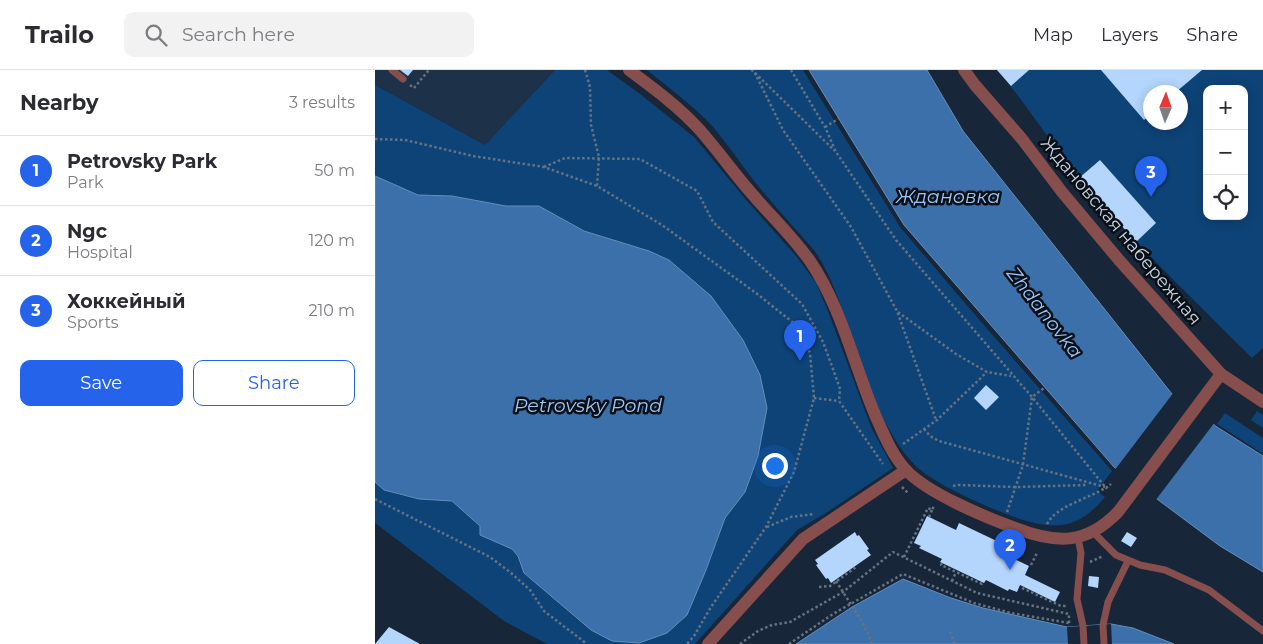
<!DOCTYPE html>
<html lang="en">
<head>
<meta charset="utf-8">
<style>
	body { margin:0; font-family:Montserrat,sans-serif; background:#f2f2f3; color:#2b2b33 }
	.controls { position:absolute; right:15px; top:15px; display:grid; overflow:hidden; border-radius:10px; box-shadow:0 2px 12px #0003 }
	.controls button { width:45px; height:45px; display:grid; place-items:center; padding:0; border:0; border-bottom:1px solid #e1e1e2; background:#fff; color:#2b2b33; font:25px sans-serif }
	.compass { position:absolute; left:768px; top:15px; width:45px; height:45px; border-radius:50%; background:#fff; box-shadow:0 2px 12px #0003; rotate:2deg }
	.you { position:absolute; left:399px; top:395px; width:18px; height:18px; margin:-12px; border:4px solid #fff; border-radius:50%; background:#1a73e8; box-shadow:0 0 0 8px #1a73e833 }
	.badge { display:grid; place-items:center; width:32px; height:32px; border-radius:50%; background:#2563eb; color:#fff; font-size:16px; font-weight:700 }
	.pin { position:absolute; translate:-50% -41px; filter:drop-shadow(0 1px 2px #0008) }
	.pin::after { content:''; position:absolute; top:26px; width:18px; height:15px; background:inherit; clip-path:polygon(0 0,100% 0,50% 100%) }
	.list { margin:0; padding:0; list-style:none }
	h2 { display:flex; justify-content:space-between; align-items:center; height:65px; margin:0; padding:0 20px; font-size:21px }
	h2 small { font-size:16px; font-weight:400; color:#7c7c81 }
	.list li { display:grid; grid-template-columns:32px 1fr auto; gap:15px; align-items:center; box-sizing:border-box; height:70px; padding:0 20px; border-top:1px solid #e1e1e2 }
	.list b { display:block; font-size:19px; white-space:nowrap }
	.list p { margin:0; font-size:16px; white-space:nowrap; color:#7c7c81 }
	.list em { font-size:16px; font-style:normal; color:#7c7c81 }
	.actions { display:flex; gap:10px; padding:15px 20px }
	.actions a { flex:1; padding:11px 0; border:1px solid #2563eb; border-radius:10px; text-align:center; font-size:18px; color:#2563eb }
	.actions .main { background:#2563eb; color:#fff }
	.icon { flex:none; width:28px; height:28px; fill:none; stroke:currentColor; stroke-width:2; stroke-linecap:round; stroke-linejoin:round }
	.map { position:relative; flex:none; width:888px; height:574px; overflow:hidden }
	header { display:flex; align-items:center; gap:30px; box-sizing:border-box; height:70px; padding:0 25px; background:#fff; border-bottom:1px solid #e1e1e2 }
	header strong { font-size:24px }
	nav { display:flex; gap:28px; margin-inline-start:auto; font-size:18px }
	.search { width:350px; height:45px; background:#f2f2f3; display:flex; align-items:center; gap:12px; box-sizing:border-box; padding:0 18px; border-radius:10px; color:#7c7c81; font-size:19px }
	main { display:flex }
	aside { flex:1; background:#fff }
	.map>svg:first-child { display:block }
</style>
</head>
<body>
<header>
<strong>Trailo</strong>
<div class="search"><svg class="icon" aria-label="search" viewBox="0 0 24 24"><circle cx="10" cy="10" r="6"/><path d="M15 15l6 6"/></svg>Search here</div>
<nav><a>Map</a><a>Layers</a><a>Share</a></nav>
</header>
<main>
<aside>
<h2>Nearby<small>3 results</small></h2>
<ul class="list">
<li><span class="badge">1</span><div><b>Petrovsky Park</b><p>Park</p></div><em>50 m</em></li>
<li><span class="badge">2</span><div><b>Ngc</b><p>Hospital</p></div><em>120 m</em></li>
<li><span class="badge">3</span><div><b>Хоккейный</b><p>Sports</p></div><em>210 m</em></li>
</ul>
<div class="actions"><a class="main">Save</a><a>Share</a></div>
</aside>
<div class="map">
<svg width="888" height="574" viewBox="0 0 888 574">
	<rect width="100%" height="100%" fill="#172638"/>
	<path fill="#1d3148" d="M0,0h179v1l-69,74 -110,-60z"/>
	<path fill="#0e4377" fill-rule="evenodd" d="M180,0h52l33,24 54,43 54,65 49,55 19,26 12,28 43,116 22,41 -67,45 -29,17 -102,114h-148l-43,-23 -129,-98v-41c22,20 49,13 75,19 8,2 23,19 30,25v9l32,14 6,7 6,17 67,57 115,-60 19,-52 20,-26 -2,-152 -32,-44 -42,-36 -20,-9 -65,-20 -45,-25h-33l-54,-10 -34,-1 -43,-19v-91l110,60z
		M272,0h156l97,157 89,104 123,140 -15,20 8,6c-28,34 -51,33 -91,20 -27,-10 -84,-34 -102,-55 -32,-36 -46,-85 -62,-129 -9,-28 -18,-56 -34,-80 -5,-7 -12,-14 -17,-20 -12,-13 -24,-27 -35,-40 -18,-21 -33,-45 -51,-66 -19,-21 -44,-39 -66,-57z
		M622,0h266v278l-11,10c-59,-59 -119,-116 -172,-179 -29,-35 -53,-75 -83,-109zM832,19h37v127h-37zM776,22h30v30h-30z
		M882,341l6,4v13l-12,-8z
		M850,343l38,25v16l-46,-30z"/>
	<path fill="#3c70aa" stroke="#668eba" d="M434,0h118l36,61 209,263 45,33 46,29v116l-43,-26 -106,-79 -210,-242z
		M0,106l43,19 34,1 54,10h33l45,25 65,20 20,9 42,36 32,44 17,35 7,33 -9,48 -13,36 -20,26 -19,52 -19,45 -20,18 -28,10 -27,-2 -21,-11 -67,-57 -6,-17 -6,-7 -32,-14v-9l-28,-25 -33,-2 -35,-9 -9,-8z
		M528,509l48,19 32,10 84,19 44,-3 22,4 41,16h-378l56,-37z"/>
	<path fill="#172638" d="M799,322l41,30 -60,79 -41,-30z
		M736,554l1,20h-44l-1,-17z"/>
	<path fill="#b4d5fc" d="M25,0h13l-5,6z
		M622,0h32l-18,16z
		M726,0h101l-26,22h-25v22l-7,6z
		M725,90l56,63 -20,19 -57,-64z
		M611,315l13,12 -13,13 -12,-12z
		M552,446l29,14 3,-7 44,21 -3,8 29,14 -4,9 35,17 -5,10 -35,-17 -3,7 -8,-3 -1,2 -22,-11 -2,3 -44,-21 2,-3 -23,-11 2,-2 -7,-3z
		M480,462l2,4 2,-1 10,14 -2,1 4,5 -40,28 -3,-5 -2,1 -10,-14 2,-1 -3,-4z
		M752,462l10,6 -6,9 -10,-6z
		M714,506l10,1 -1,11 -10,-2z
		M14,557l31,17h-45z"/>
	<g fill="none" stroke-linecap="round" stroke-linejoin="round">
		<path stroke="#667382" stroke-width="2.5" stroke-dasharray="2.5 2.5" stroke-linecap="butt" d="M210,0l5,17 1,38 8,32 -2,29
			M376,0l3,1 29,59 68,97 46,84 39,109
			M416,0l34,57 11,25 60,88 136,157 74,91 5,-4
			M380,3l80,78
			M35,15l4,3 15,-18
			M450,57l13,-8
			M0,69l30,1 68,16 71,11 53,19 65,39 94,68 45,36 9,24 4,45 -20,74 -28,55 -55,80 -17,29 -7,8
			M169,97l21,-9 75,1 57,32 16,31 89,82 21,38 10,27 7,20 -1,12 44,63
			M523,242l58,42 31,18 24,4
			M439,328l25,3
			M549,359l6,7 9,5 166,46
			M528,374l34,-24 50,-48
			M578,416l5,-1 58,2 71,-2
			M527,417l6,6
			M0,429l115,58 20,15 20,18 14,21 43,33
			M632,442l16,-47 9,-68 12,-9
			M554,447l3,-7
			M672,454c9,-18 41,-25 58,-36
			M392,457l24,-10 23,-3
			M529,487l24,-49 4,2 2,-4
			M715,492l13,-6
			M567,493l-1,2 41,19 1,-1
			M656,495l6,-12
			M461,511l28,44 8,19
			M577,511l4,-9
			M444,517l11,-1 26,-19 -1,-1
			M647,518l39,18h6
			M575,562l5,12
			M365,574l18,-13 14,-6 18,-3 53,-30 50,-40 84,41 92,21v9
			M414,574l44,-30 70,-40 71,29 37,10 58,10"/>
		<path stroke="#864e4d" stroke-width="7" d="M17,0l11,9
			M718,462l23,23 24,10 25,5 44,20 54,41
			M703,468l3,15 -4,46 6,27 1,18
			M729,574l-1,-19 5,-23 20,-41"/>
		<path stroke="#864e4d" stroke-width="12" d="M589,0l11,15 47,54 40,53 57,68 102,114
			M333,574l95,-105 103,-69"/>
		<path stroke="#864e4d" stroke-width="12" d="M254,0c24,18 49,36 69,58 20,22 36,46 55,67 19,22 40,42 57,66 32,47 44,105 66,156 8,18 16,38 30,53 21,23 79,47 109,58 41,16 71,17 103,-16l103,-138 42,28"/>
	</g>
	<g text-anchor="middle" stroke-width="5" stroke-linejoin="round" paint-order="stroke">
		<g font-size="18" fill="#c9d3df" stroke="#080f17">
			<text transform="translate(746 161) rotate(50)" y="6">Ждановская набережная</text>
		</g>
		<g font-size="19" font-style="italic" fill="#9cc6f7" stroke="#080f17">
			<text x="573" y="133">Ждановка</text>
			<text transform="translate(670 242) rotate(52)" y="7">Zhdanovka</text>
			<text x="213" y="342">Petrovsky Pond</text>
		</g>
	</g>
</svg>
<div class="controls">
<button>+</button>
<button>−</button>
<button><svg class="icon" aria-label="locate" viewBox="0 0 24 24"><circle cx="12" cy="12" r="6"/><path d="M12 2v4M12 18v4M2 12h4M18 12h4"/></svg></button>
</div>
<svg class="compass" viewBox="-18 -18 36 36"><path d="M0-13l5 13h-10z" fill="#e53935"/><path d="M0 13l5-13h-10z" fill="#7c7c81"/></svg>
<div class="you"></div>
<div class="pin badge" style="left:425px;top:291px">1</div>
<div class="pin badge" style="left:635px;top:500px">2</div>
<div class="pin badge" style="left:776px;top:127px">3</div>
</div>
</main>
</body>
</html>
